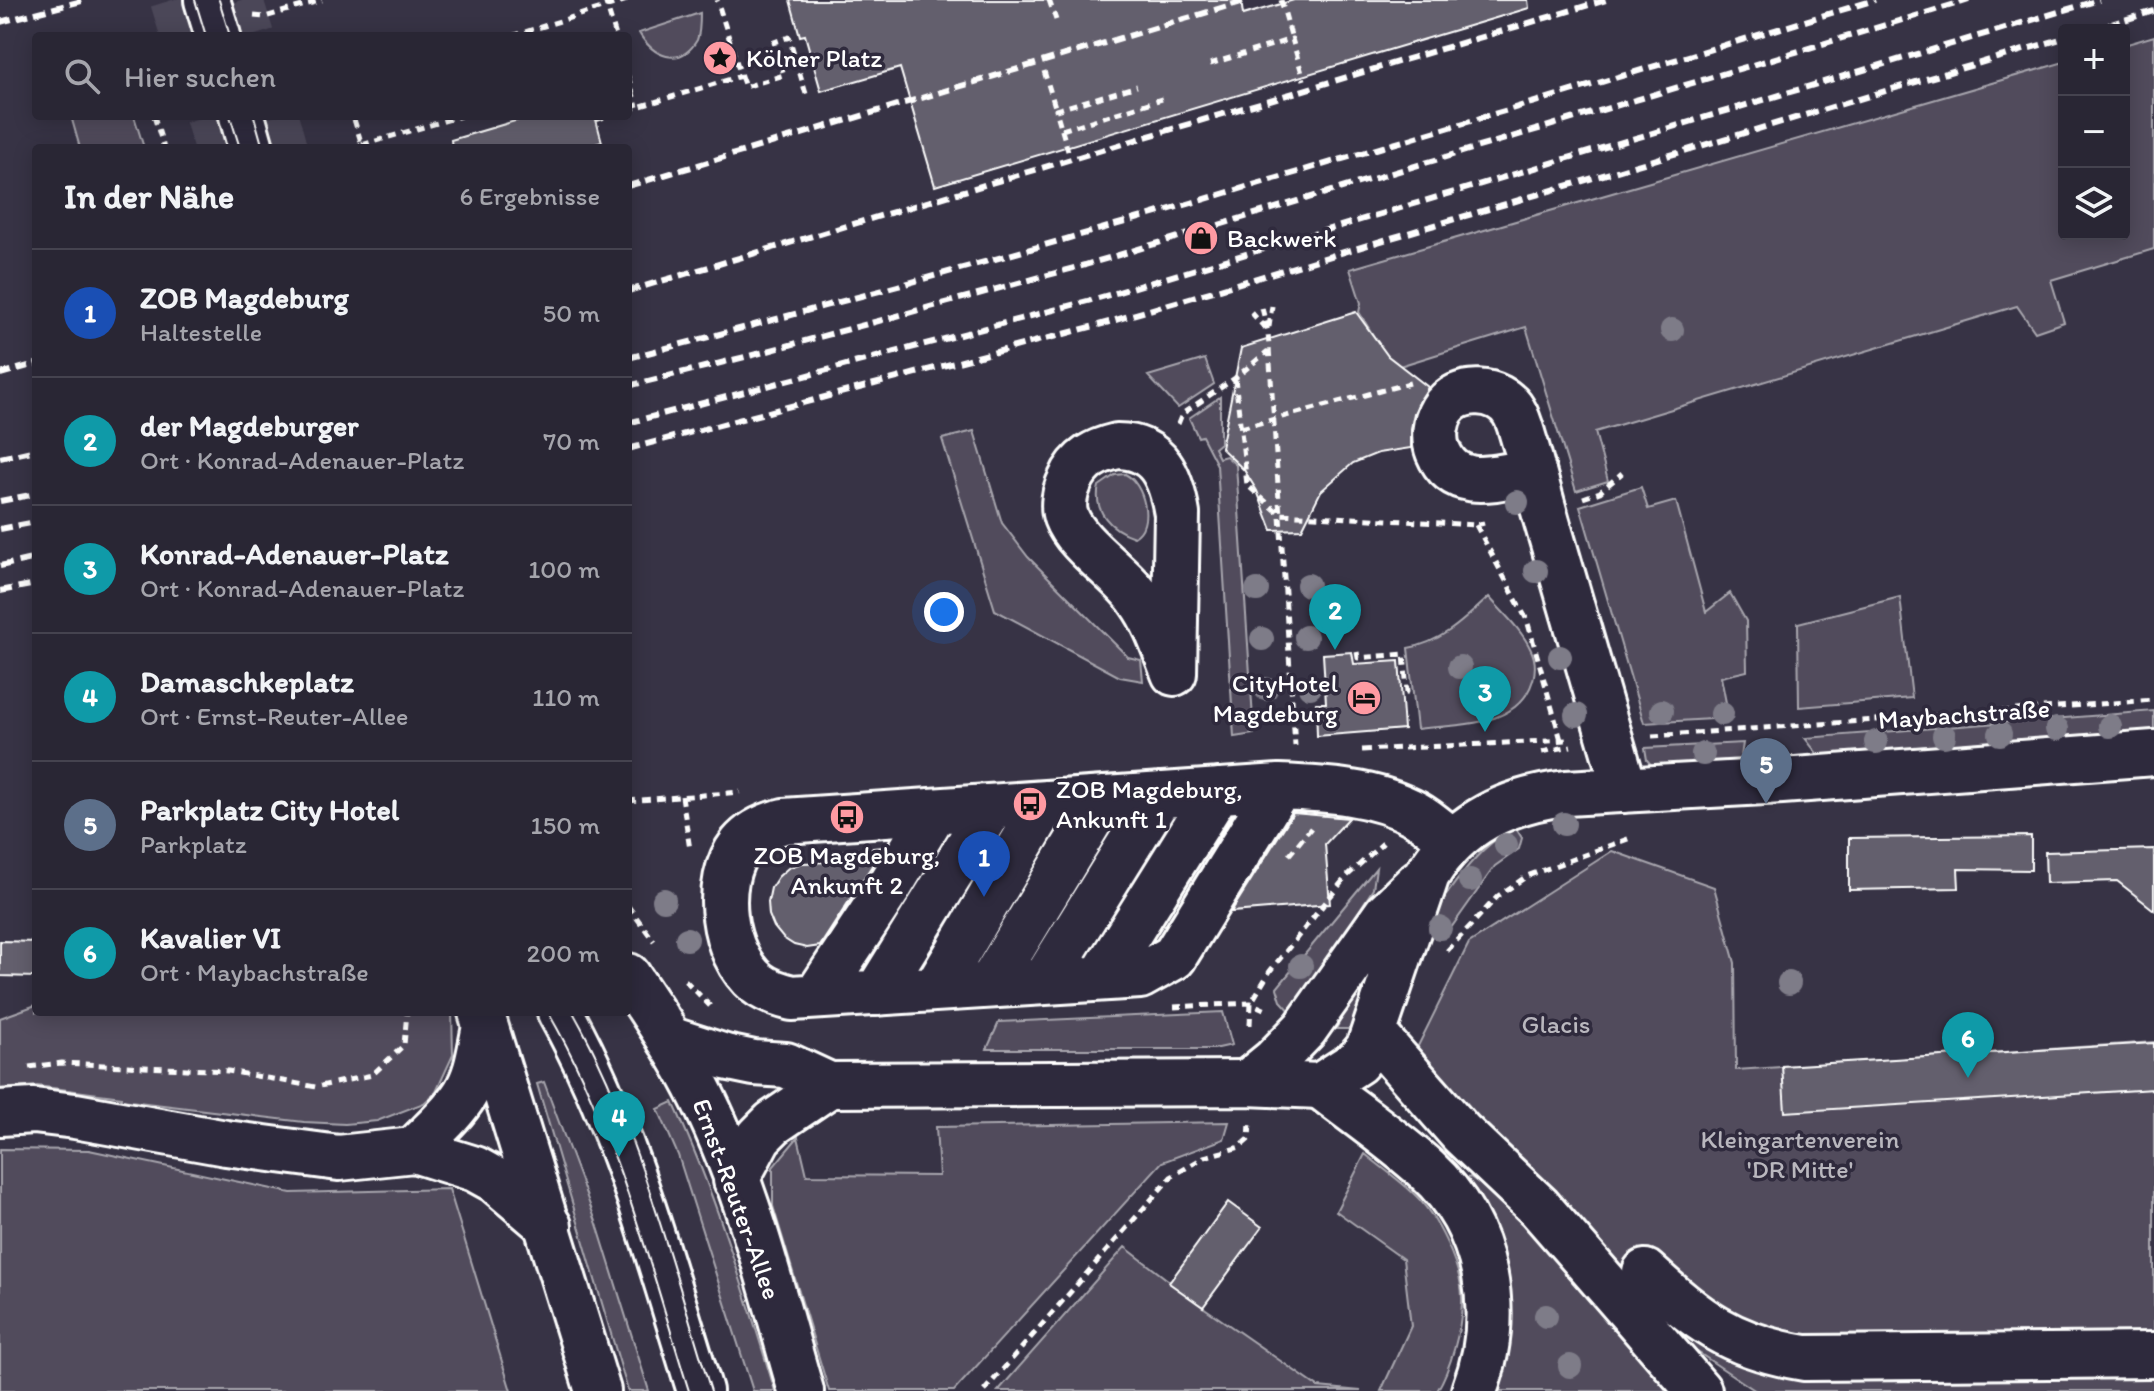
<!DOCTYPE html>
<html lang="de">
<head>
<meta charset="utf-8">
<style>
	body { margin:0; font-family:Itim,sans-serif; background:#312e3c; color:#f1f3f6 }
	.controls { position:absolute; right:24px; top:24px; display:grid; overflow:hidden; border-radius:8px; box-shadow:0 4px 20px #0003 }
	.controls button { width:72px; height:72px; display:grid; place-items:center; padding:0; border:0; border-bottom:2px solid #45434f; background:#292634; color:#f1f3f6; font:40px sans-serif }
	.you { position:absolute; left:944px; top:612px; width:28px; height:28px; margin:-20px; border:6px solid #fff; border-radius:50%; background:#1a73e8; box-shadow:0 0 0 12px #1a73e833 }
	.badge { display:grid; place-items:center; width:52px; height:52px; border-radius:50%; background:#ff9aa2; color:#fff; font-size:26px; font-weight:700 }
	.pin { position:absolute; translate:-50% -66px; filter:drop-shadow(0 2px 4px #0008) }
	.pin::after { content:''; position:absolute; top:42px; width:28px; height:24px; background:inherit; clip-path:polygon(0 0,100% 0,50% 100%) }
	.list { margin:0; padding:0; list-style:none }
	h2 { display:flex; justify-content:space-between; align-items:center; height:104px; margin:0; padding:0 32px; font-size:34px }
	h2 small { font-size:26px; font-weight:400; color:#a5a5ac }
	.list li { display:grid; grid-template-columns:52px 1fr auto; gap:24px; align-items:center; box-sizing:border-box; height:128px; padding:0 32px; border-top:2px solid #45434f }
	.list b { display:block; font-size:30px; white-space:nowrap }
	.list p { margin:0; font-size:26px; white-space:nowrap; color:#a5a5ac }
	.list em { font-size:26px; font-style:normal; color:#a5a5ac }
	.icon { flex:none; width:44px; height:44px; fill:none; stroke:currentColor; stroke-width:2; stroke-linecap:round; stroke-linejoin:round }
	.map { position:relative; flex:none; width:2154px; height:1391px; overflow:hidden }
	.search { position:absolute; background:#292634; box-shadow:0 4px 20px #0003; left:32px; top:32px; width:600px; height:88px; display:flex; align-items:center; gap:20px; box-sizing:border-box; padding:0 28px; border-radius:8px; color:#a5a5ac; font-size:30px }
	.panel { position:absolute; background:#292634; box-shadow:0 4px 20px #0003; left:32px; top:144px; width:600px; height:872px; border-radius:8px }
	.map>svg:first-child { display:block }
</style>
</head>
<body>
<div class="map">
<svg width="2154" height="1391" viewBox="0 0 2154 1391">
	<rect width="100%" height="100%" fill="#373345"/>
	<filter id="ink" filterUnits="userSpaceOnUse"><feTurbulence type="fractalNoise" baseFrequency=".0125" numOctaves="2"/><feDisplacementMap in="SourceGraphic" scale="16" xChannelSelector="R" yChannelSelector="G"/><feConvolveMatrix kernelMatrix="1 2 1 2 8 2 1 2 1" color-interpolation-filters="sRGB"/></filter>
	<g filter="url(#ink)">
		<path fill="#514c5c" stroke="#a8a6ae" stroke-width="2" d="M700,13c0,8 0,20 -3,27 -17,29 -45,16 -58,-7z
			M2154,36v213l-103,31 13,42 -29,10 -18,-26 -422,126 13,49 -32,10 -50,-164 -133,41 -34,-56 2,-9 -11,-34 714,-207v172h60v-189z
			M71,116h63l10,32h-64z
			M1205,359l9,25 -36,24 -30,-32z
			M1220,397v46l-6,5 5,10 7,-2 10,9 18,269 -20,3 -17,-272 -15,-29 -4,1 -9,-19z
			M974,431l28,92 26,34 100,100 13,3 2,21 -23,-4 -125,-67 -53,-171z
			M1125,474c19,9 30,52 9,63 -24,-8 -41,-26 -35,-51l16,-11z
			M1641,487l7,22 28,-8 30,111 24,-19 16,28 1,50 -26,6 8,41 -85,5 -64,-217z
			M1489,597c14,16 33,33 42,53 5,10 5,19 2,30 -14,48 -76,44 -116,49l-9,-81c33,-5 57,-29 81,-51z
			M1900,597l12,101 -113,9 -1,-84z
			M2154,711v21l-335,24 -14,-18z
			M1743,743l-3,20 -87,4 -6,-7 -2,-12z
			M1515,827l7,11 -3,11 -24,17 -49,69 -4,3h-7l-7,-11v-6c26,-36 47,-73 87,-94z
			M1612,851l102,36 21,76 1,107 418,-28v349h-398l-60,-40 -281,-299 54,-109z
			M1376,868l-3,21 -80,125 -12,-13 -4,-13z
			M1357,987l9,3 -7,39h-23z
			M36,1005v7h416l1,43 -17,37 -12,11 -47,18 -32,3 -41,-2 -183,-22v-3l-84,-11 -37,3v-71z
			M1223,1012l9,33 -18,4h-227l12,-27z
			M544,1082l53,142 52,167h-21l-91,-307z
			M673,1102c43,93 72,191 102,289h-22l-75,-236 -20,-46z
			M1229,1122l-5,17 -62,23 -208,229h-125l-56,-185v-39l25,-30 9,38 132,1 -3,-49z
			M0,1149l89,1 202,43 158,-4 62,202h-511z
			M1365,1154c16,13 33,25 48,39 24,22 51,77 49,110 -1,27 -11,65 -25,88h-56l30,-65 -8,-67 -67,-48z
			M1470,1177l21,14 40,37 144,163h-180l-29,-211z
			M1125,1247l78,60 115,80 43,4h-363z"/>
		<path fill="#635f6d" stroke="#fff" stroke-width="2" d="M790,0h451l2,15 51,-15h234l1,8 -594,178 -35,-118 -79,23 -16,-56 -5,1z
			M532,116h63l7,26 -20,6h-130l-1,-8z
			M1356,312l32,44 40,31 -14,26 -3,16v19l-33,5 -25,10 -32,28 -19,38 -30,1 -15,-39 -13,-21 -23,-22 20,-100z
			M1352,652l2,12 45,-3 5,68 -87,7 -1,-33h10l-3,-49z
			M1293,813l56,5 -24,26 5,60 -99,8z
			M2031,836v34l-73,-1 1,19 -110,2v-52z
			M884,847l-64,99 -13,2 -13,-3 -11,-7 -9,-11 -5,-12 -1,-13 3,-14 7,-11 10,-9 13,-5 31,-1v-10z
			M2154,849v61l-37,-29 -71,2 -1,-31z
			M0,941l36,1v35l-36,-1z
			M2154,1043v46l-369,23 -3,-46z
			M1228,1202l34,25 -59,80 -34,-24z"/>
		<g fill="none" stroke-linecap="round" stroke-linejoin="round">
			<path stroke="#4b4758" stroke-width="44" stroke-dasharray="44 22" stroke-linecap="butt" d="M172,0l11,36
				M241,0l11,36
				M207,116l9,32
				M276,116l9,32"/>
			<g stroke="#fff" stroke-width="50">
				<path id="minor" d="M207,0l11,36
					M242,116l9,32
					M1117,446c42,0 54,32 60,68l-3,159c-10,-25 -18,-51 -34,-73 -17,-26 -64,-55 -74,-83 -4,-11 -1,-26 4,-36 9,-22 26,-30 47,-35z
					M1533,471c-35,6 -78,22 -95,-20 -5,-13 -3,-29 4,-41 15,-25 58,-23 72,2 6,10 8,23 12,34 7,25 14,51 21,76 26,89 52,178 78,268
					M1279,787l-105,170 -34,19 -348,22c-12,-3 -25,-7 -35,-15 -35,-29 -45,-101 -16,-138 11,-13 26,-20 43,-24l495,-34c47,2 95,4 137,27 13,7 24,18 36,27
					M1101,978l117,-187
					M1045,980l115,-185
					M990,985l113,-186
					M936,989l110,-186
					M877,993l115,-186
					M817,996l74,-112 44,-73
					M560,1012c66,118 100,251 140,379
					M1247,1083l27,-22 31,-32 82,-116 32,-31
					M1320,1086l37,-24 11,-13 59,-174c31,-52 80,-75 139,-82l216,-12 372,-28
					M1645,1272c54,49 85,74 160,86l349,-3"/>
			</g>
			<g stroke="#fff" stroke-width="50">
				<path id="major" d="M628,976c24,35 48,71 68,109 50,95 75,203 105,306
					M481,1012l117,379
					M669,1039l56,18 29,6 32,2 43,20 418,-2 73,3
					M736,1180l23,-43 14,-14 56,-38"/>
			</g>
			<g stroke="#fff" stroke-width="50">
				<path id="highway" d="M1375,1035l86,98 78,74 160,184
					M1320,1086c36,28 74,54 107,84 62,57 76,145 47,221
					M0,1113l34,-2 41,5 151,27 113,15 75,-8 61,19 20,11 54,46
					M414,1150c17,-18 38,-35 51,-56 13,-20 15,-45 20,-67"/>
			</g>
			<path stroke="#fff" stroke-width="5" stroke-dasharray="8 6" stroke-linecap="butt" d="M605,0l11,36
				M1049,0l7,20
				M1281,0l11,39
				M254,16l11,1 57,-17
				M512,36l115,-36
				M1210,64l82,-25 12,41
				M1044,71l12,39
				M628,76l9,31
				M741,76l4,11 39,-12 -10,-33 15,-5 17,57
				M628,110l113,-34 -24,-76
				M154,116l10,32
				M596,120l12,-4
				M1062,130l100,-31
				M362,145l99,-29
				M353,148l9,-3 -9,-29
				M1068,151l-12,-41 81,-24
				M1262,308l6,24 27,414
				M1251,312l14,16
				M1269,327l3,-21
				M1235,378l12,107 33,29 196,11 8,-2
				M1178,424l4,-10 53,-36 33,-27
				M1241,428l169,-45
				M1583,498l17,-6 22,-19
				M1476,525l51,95 34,120
				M1357,652l1,6 46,-4 3,38 -5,1
				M1652,736l502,-36
				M1362,750l206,-10
				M1542,752l29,-6
				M682,796l8,54
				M628,801l112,-9
				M1289,855l22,-27
				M628,906l26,35
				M1447,951l51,-55 29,-20 106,-39
				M685,980l26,27
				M1174,1007l77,-4 15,7
				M1250,1025l1,-22 19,-32 76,-94 37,-34
				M29,1067l33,-4 166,8 88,16 56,-12 32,-30 3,-33
				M984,1391l187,-214 33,-20 36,-10 9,-8 1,-16"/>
			<use href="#minor" stroke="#2f2a3d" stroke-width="44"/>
			<use href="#major" stroke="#2f2a3d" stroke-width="44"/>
			<use href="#highway" stroke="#2f2a3d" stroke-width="44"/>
			<path stroke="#fff" stroke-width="2" d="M195,0l11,36
				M219,0l11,36
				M230,116l10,32
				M254,116l9,32
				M548,1012c68,117 101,251 141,379
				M573,1012c66,117 98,251 138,379"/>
			<path stroke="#fff" stroke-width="6" stroke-dasharray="12 6" stroke-linecap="butt" d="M0,22l86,-22
				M2091,30l63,-19
				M628,186l620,-186
				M628,291l978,-291
				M628,358c419,-108 833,-234 1247,-358
				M0,374l36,-10
				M628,386l125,-31 332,-90 884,-265
				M628,423l467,-124 1004,-299
				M628,449l474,-125 962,-286
				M0,458l36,-8
				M0,501l36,-7
				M0,529l36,-7
				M0,566l36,-8
				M0,591l36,-7"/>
		</g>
		<g fill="#7e7c88">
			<circle cx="1672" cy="330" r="12"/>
			<circle cx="1517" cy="502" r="12"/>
			<circle cx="1536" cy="571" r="12"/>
			<circle cx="1308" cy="585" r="12"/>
			<circle cx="1257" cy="590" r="12"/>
			<circle cx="1306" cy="637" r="12"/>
			<circle cx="1262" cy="639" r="12"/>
			<circle cx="1560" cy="657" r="12"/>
			<circle cx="1460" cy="667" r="12"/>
			<circle cx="1310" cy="687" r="12"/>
			<circle cx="1266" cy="689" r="12"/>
			<circle cx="1662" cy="711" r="12"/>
			<circle cx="1722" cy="714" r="12"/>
			<circle cx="1576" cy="715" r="12"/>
			<circle cx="2110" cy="726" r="12"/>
			<circle cx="2057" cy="729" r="12"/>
			<circle cx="2000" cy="734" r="12"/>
			<circle cx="1944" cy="736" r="12"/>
			<circle cx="1876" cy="742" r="12"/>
			<circle cx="1703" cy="754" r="12"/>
			<circle cx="1564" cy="824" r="12"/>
			<circle cx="1506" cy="845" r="12"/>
			<circle cx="1470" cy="880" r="12"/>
			<circle cx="664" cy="900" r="12"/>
			<circle cx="1440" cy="928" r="12"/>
			<circle cx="687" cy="939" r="12"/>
			<circle cx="1301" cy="966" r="12"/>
			<circle cx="1789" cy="983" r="12"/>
			<circle cx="1546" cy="1316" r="12"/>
			<circle cx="1570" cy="1366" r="12"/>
		</g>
	</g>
	<defs>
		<g id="sight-disc" transform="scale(1.8)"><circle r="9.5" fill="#ff9aa2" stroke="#2f2a3d"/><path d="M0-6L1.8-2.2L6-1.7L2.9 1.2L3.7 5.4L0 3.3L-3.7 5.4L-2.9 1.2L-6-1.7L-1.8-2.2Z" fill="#111"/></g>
		<g id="shop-disc" transform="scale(1.8)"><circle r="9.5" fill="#ff9aa2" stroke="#2f2a3d"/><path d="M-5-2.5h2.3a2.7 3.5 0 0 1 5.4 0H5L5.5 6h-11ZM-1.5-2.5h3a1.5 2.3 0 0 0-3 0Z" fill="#111"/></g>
		<g id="hotel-disc" transform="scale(1.8)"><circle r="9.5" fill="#ff9aa2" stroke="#2f2a3d"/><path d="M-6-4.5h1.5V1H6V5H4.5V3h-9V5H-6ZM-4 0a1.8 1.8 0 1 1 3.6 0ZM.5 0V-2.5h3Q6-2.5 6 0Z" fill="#111"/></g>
		<g id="bus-disc" transform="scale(1.8)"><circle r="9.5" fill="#ff9aa2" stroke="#2f2a3d"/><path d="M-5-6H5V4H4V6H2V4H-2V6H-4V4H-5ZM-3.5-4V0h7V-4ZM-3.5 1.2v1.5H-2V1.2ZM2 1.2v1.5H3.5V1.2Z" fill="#111"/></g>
	</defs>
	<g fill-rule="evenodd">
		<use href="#sight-disc" x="720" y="58"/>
		<use href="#shop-disc" x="1201" y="238"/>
		<use href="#hotel-disc" x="1364" y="698"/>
		<use href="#bus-disc" x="1030" y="804"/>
		<use href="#bus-disc" x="847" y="817"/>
	</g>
	<g text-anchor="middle" stroke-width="7" stroke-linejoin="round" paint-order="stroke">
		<g font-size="26" fill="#fff" stroke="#2f2a3d" text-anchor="start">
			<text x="746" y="67">Kölner Platz</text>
			<text x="1227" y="247">Backwerk</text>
			<text x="1338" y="692" text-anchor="end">CityHotel<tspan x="1338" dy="30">Magdeburg</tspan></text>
			<text x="1056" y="798">ZOB Magdeburg,<tspan x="1056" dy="30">Ankunft 1</tspan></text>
			<text x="847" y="864" text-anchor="middle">ZOB Magdeburg,<tspan x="847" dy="30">Ankunft 2</tspan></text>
		</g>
		<g font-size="26" fill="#fff" stroke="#2f2a3d">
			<text transform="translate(1964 714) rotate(-4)" y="9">Maybachstraße</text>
			<text transform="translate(737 1199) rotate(70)" y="9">Ernst-Reuter-Allee</text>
		</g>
		<g font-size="26" fill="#b9b7be" stroke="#2f2a3d">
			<text x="1556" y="1033">Glacis</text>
			<text x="1800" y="1148">Kleingartenverein<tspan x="1800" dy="30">'DR Mitte'</tspan></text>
		</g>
	</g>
</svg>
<div class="controls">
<button>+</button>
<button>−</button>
<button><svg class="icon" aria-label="layers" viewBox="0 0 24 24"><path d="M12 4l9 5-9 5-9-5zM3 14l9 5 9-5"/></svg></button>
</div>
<div class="you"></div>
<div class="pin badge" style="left:984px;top:897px;background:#1a4fb4">1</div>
<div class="pin badge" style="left:1335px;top:650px;background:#0f9aa8">2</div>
<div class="pin badge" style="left:1485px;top:732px;background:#0f9aa8">3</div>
<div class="pin badge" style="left:619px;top:1157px;background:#0f9aa8">4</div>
<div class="pin badge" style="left:1766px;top:804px;background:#5c6f8a">5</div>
<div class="pin badge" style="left:1968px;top:1078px;background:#0f9aa8">6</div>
<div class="search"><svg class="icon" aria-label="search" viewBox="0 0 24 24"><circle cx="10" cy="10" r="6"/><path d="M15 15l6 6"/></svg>Hier suchen</div>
<section class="panel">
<h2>In der Nähe<small>6 Ergebnisse</small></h2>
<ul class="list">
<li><span class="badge" style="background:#1a4fb4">1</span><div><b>ZOB Magdeburg</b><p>Haltestelle</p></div><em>50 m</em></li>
<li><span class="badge" style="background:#0f9aa8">2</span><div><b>der Magdeburger</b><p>Ort · Konrad-Adenauer-Platz</p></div><em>70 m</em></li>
<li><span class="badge" style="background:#0f9aa8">3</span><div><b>Konrad-Adenauer-Platz</b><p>Ort · Konrad-Adenauer-Platz</p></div><em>100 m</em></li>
<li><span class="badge" style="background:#0f9aa8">4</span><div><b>Damaschkeplatz</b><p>Ort · Ernst-Reuter-Allee</p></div><em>110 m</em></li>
<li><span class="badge" style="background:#5c6f8a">5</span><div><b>Parkplatz City Hotel</b><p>Parkplatz</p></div><em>150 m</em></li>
<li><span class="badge" style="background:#0f9aa8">6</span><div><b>Kavalier VI</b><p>Ort · Maybachstraße</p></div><em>200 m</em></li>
</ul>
</section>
</div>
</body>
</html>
